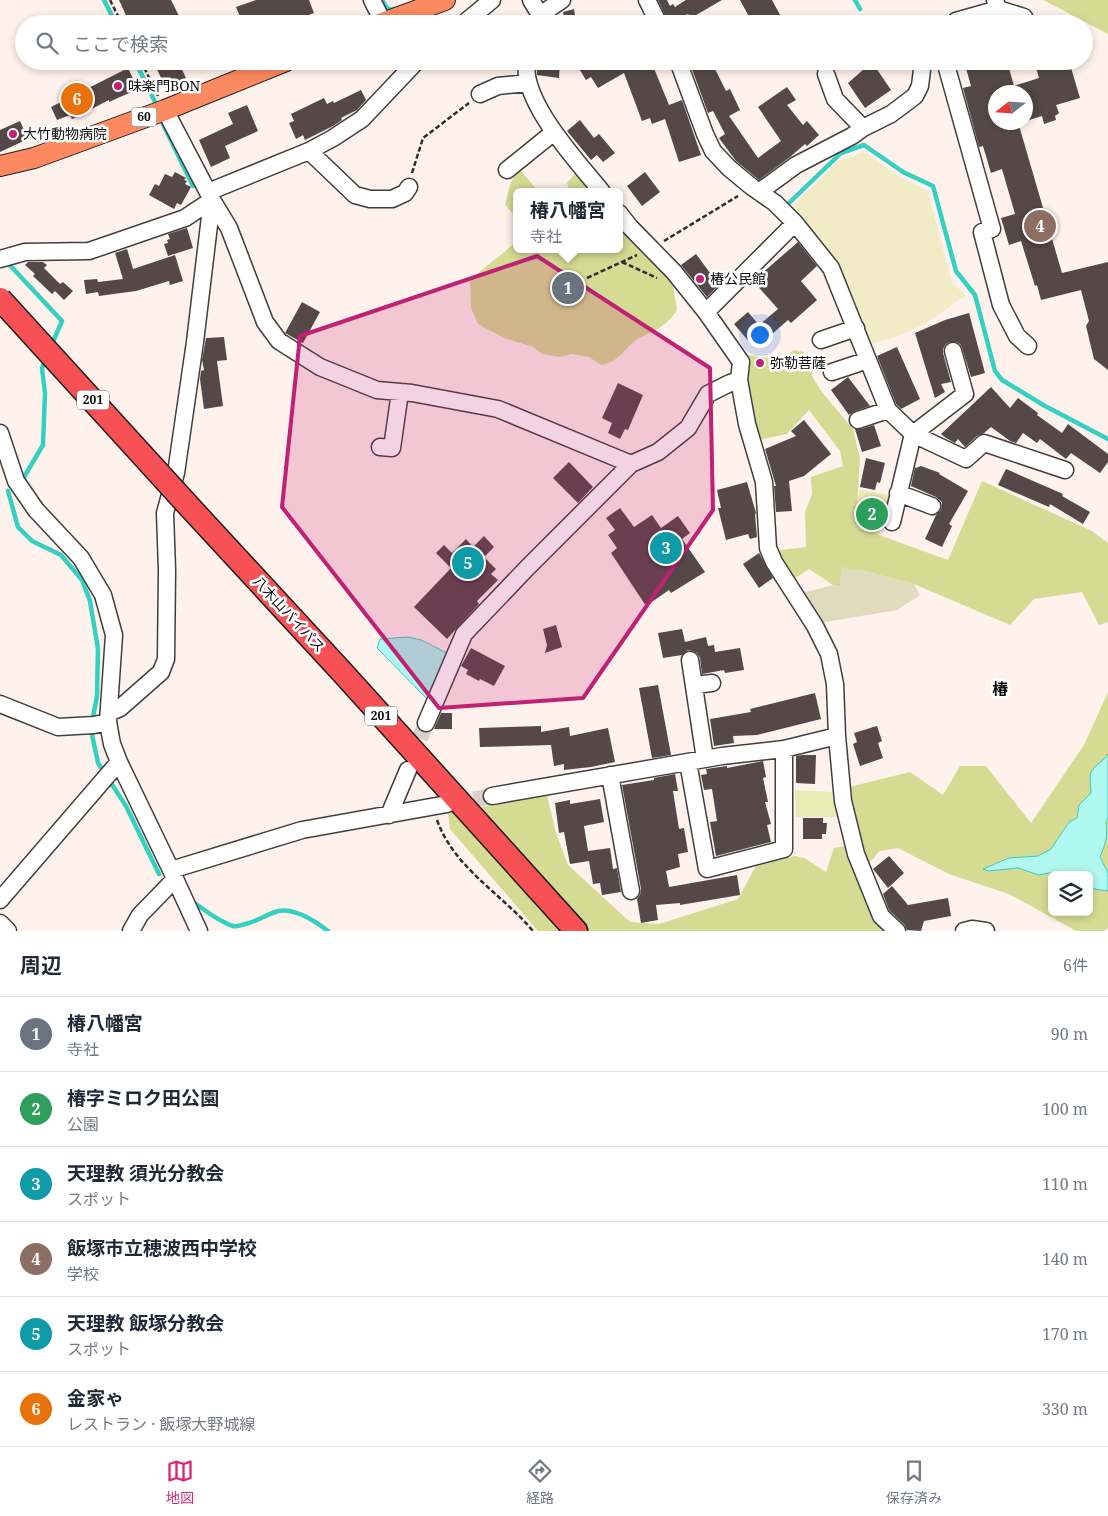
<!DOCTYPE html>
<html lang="ja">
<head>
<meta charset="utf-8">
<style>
	body { margin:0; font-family:"Noto Serif","Noto Sans JP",serif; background:#f6f6f7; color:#1f2937 }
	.controls { position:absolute; right:15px; bottom:15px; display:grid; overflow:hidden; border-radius:8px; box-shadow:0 2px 8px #0003 }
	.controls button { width:45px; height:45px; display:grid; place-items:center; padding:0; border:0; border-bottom:1px solid #e0e1e3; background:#fff; color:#1f2937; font:25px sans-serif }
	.compass { position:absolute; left:988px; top:85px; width:45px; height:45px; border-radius:50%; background:#fff; box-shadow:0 2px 8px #0003; rotate:253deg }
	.you { position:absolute; left:759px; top:334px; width:18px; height:18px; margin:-12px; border:4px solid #fff; border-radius:50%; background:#1a73e8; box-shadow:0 0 0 8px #1a73e833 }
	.badge { display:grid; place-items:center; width:32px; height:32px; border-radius:50%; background:#db2777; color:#fff; font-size:16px; font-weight:700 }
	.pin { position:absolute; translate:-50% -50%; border:2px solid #fff; box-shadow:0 1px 5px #0006 }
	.popup { position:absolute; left:513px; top:188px; width:110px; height:65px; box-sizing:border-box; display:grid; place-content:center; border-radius:8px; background:#fff; filter:drop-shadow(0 1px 4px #0005); font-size:16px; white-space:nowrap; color:#747a83 }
	.popup b { font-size:19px; color:#1f2937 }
	.popup::after { content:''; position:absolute; left:50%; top:100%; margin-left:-10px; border:10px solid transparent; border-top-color:#fff }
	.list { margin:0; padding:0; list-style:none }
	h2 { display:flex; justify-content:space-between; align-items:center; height:65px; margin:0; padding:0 20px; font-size:21px }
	h2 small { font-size:16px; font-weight:400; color:#747a83 }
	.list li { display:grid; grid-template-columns:32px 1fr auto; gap:15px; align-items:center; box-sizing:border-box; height:75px; padding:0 20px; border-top:1px solid #e0e1e3 }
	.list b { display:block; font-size:19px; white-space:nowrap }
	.list p { margin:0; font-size:16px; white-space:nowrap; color:#747a83 }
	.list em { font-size:16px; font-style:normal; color:#747a83 }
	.icon { flex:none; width:28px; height:28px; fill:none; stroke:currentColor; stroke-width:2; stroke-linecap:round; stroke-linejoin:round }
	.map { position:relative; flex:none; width:1108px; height:931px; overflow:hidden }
	.search { position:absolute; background:#fff; box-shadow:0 2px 8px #0003; left:15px; right:15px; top:15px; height:55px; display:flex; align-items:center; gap:12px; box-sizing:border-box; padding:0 18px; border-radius:28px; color:#747a83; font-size:19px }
	.sheet { height:515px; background:#fff }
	nav { display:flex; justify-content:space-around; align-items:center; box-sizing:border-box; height:70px; border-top:1px solid #e0e1e3; background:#fff; font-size:14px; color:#747a83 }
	nav a { display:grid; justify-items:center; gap:2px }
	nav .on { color:#db2777 }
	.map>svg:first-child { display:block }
</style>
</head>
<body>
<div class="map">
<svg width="1108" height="931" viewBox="0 0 1108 931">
	<rect width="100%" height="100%" fill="#fff1eb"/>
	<path fill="#eaeab4" d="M859,490l31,5 -11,40 -12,-8 -10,-19z
		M795,790l37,2 6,25h-42z"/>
	<path fill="#d6db93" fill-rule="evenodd" d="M1043,0h65v34l-57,-30z
		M521,171l18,21h-22v26l-12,-13c3,-12 5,-29 16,-34z
		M577,171l23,21h-30l-3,-9z
		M619,217l52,55 6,38c-7,11 -15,17 -27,23 -4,2 -10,4 -14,7 -14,11 -16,21 -35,25l-12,-8 -17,-3 -12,3 -18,-3 -9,-7 -29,-9 -26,-14 -7,-16 -1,-27c14,-15 32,-25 47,-41v9h102z
		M794,350l10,2 7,9 1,15 9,15 32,38 7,29 -3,50 10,19 12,8 69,25 34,-79 110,50 16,12v79l-9,3 -17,-33 -48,7 -24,26 -96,-41 -54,-14 -19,17 -8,-2 -24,-16 -17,11 -19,-29 33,-4 -1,-35 7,-18 -1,-17 32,-11 -3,-15 -31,-41 -22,24 -29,6 -10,-27 -2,-46 1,-12 35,5z
		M1108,692v236l-4,3h-28l-67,-37 -60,-20 -51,-26 -19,3 -6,8 -8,6 -20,-77 65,-16 33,23 17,-29h26l45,57 53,-78zM1052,875h37v37h-37z
		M547,795l9,38 12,32 62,57 29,2 79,-25 18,-33 39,-10 9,2 22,14 8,-24 12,-2 44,85h-352l-88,-102 -2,-16z"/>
	<path fill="#e1dbbd" d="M841,567l19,3 54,14 6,11 -23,15 -78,13 -17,-30 31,-8 7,2z"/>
	<path fill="#f1ebc6" d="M864,152l37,26 27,13 24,92 14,12 -41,29 -29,13 -29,8 -76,-137 46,-46z"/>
	<path fill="#aff7ef" stroke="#34d0c2" d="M408,637l13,3 28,14 -18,49 -54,-55 3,-9z
		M1108,754v63l-2,5c2,15 0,20 -6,35l8,16v18l-19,-3v-13h-23l-7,-4 -20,4 -21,-7 -29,3 -6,-2 26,-11 29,-2 13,-7 18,-27 8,-4 2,-13 12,-12c0,-6 -2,-15 0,-21 4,-8 14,-11 17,-18z"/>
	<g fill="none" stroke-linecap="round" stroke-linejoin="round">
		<path stroke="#34d0c2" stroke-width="4.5" d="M104,0l12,24
			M382,0l5,8 4,2 3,-1
			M855,0l5,9
			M135,61l20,41
			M163,124l30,62
			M789,203l52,-50 23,-8 39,27 30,14 23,85 19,24 20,76 7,9 43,26 63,33
			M6,261l56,60 -10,23
			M24,477l19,-32 2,-52 -3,-25 4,-9
			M8,491l10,36 14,14 29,14 21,25 8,21 8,48 -1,47 -5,26
			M91,730l7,33 28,43 33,68
			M196,904c11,8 24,18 37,22 5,1 11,-2 16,-3 10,-3 19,-9 29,-12 17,-3 37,10 50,20"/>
	</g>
	<path fill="#554849" d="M119,0h52l12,24h-53z
		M256,0h53l5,13 -29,11h-42l-7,-17z
		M658,0h9l3,6 3,-2 2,3 11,-7h36l-31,18 -3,-4 -19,10z
		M740,0h32l13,24h-32z
		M574,9l2,13 -11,2 -2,-12z
		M153,61h25l8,17 -20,10z
		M537,61h23l-1,17 -22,-3z
		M588,61h63l18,44 13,-5 19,55 -22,7 -14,-43 -13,5 -2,-6 -8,3 -18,-48 -26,15 -7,-11 -5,3 -8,-13z
		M689,61h22l15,30 4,-2 10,21 -11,6 29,42 23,-17 -23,-34 29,-20 9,13 -9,5 16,20 4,-4 12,14 -12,11 -2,-2 -15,13 -31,23 -23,-19 -17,-23 6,-4 -12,-23 -5,2z
		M964,61h43l7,25 25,-8 -5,-17h35l11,37 -24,7 3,8 -4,3 1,4 -12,4 -2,-8 -16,5v-29h-30v30h22l44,151 46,-11v108l-14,-11 -8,-33 3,-5 -8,-31 -40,10 -4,-15 -2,1 -14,-45 -12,4 -8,-27 14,-4 -13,-45 -11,4 -8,-27 -4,1 -16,-59 8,-2z
		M872,62l19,28 -26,18 -17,-25z
		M128,68l10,21 -29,13v-2l-37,19 -2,-4 -13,5 -6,-13z
		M361,90l5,10 -9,10 -16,8 1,2 -9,6 -28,14 -2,-5 -7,4 -7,-16 5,-2 -3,-7 33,-16 3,6 6,-3 1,2z
		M247,105l11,26 -33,15 5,12 -19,9 -12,-27 34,-16 -5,-11z
		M580,120l14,18 5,-4 16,19 -12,9 -6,-7 -6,5 -24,-29z
		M20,121l8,18 -28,13v-22z
		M175,172l11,6 -2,2 3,1 -2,3 6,3 -10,18 -4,-2 -3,6 -25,-14 6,-11 4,2 6,-12 7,3z
		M645,172l15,20 -18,14 -15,-20z
		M187,228l6,20 -25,8 -4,-12 4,-1 -1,-3 3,-1 -2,-5z
		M798,242l19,24 -16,15 16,19 -26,23 -3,-3 -26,23 -5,-5 -6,6 -17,-20 14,-12 11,13 19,-16 -25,-28z
		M127,249l6,20 42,-14 8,26 -13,4 -1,-4 -33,10 -37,5 -1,-4 -12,2 -2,-14 13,-1 1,3 25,-3 -8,-26z
		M696,254l23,31 -12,12 -26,-32z
		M28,262h15l4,3 -3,3 16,16 3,-2 10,9 -9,9 -9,-9 -3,3 -19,-18 2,-2 -10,-9z
		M302,302l18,10 -17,31 -18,-10z
		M969,313l16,60 -14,4 -9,-29 -2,-4 -4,-2h-6l-4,2 -3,5v4l8,29 -10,2 4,8 -10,6 -20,-65 30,-13z
		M224,337l3,23 -10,1 6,45 -19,3 -4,-30 1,-8 3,-1 -2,-10 4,-22z
		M897,347l23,52 -19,10 -5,-5 -19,-48z
		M848,377l22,29 -15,5 -6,4 -18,-25z
		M618,383l25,12 -15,35 -3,-1 -5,10 -12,-6 4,-10 -10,-5z
		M991,387l19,21 8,-10 20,15 -1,2 25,18 6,-9 40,30v8l-8,11 -29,-20 -5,6 -26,-20 -3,4 -14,-10 -7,10 -6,-2 -19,-14 -7,6 -7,3 -12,11 -7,-8 -3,4 -9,-5 -5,-4z
		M804,420l27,34 -27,22 -15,5 3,30 -16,1 -2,-26h2l-11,-37 31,-13 -5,-5z
		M874,425l7,21 -19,6 -7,-23h6z
		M866,458l19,5 -5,20 -3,-1 -2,8 -15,-3z
		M569,462l24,25 -15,16 -25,-25z
		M921,466l19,7 -1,1 29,17 -19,33 3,2 -10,21 -17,-8 11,-24 5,-5 1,-8 -6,-5 -25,-11 4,-19 1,1z
		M1006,469l57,25 -1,2 28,16 -7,12 -33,-20 -1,3 -51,-22z
		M747,482l9,31 -1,2 2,22 -7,2 -2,-5 -22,6 -8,-32h3l-4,-18z
		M620,508l14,19 18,-12 9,13 17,-12 12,17 -8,6 23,33 -34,21 -2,-3 -23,16 -35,-53 6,-5 -9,-13 7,-5 -9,-12z
		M484,536l10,11 -10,10 12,12 -5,5 7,6 -21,21 2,3 -32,35 -33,-32 37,-39 -15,-15 8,-8 8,8 14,-14 7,8z
		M759,553l14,25 -14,10 -16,-24z
		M556,625l6,22 -17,6 2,-8 -4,-16z
		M682,629l3,13 21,-5 2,9 6,-1 1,7 25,-4 4,22 -19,3 -1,-3 -22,4 -2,-16 -3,-5 -4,-2 -5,-1 -6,5 -19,3 -5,-25z
		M471,648l34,18 -11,20 -14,-7 -1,2 -13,-7 2,-4 -7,-4z
		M658,685l13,70 -19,3 -13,-70z
		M815,693l6,26 -64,16 -24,1 1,7 -20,3 -4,-27 41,-7 -1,-3z
		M441,713h11v16h-18z
		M541,726v6l28,-5 1,9 38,-8 7,34 -24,5 -27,3v-6l-10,2 -3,-21 -71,2 -1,-19z
		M877,726l5,15 -4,2 5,15 -23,8 -7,-22 4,-2 -3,-9z
		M802,755h14l-1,29 -19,-1v-27z
		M763,761l3,16 -3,1 5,24h-3l6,22 -4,1 4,17 -55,14 -6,-34 7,-1 -5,-32 -8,1 -3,-15 6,-1 -1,-5 21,-3v2z
		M675,774l3,17h-5l6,38 5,-1 4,24 -10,2 2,13 -14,4 3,16 68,-12 3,20 -60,10v-2l-24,2 2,15 -17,3 -4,-24 3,-4 1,-6 -19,-104 32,-5v-2z
		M600,799l4,23 -20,4 4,25 22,-3 3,21 4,-1 4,24 -19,3 -2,-12 -7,1 -4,-23 -19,3 -6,-32 -5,1 -4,-30 15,-3v4z
		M803,818h20v5h4l-1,11h-4v5h-19z
		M889,856l15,17 -16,15 -15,-19z
		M892,886l16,19 40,-7 3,18 -27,5 -3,10 -14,-1 -3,-6 -15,-14 -6,-16z"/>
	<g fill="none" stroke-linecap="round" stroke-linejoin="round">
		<path stroke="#dbcfca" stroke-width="16" stroke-dasharray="16 8" stroke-linecap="butt" d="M411,761l15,-38
			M450,804l42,-8"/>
		<g stroke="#3f3f3f" stroke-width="19">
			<path id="minor" d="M372,0l12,24
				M531,0l9,15 -3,9
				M647,0l12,24
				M998,9l26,8
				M540,15l22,-15
				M463,24l29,-24
				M954,24l2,-3 42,-12 -3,-9
				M527,61c-7,40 51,101 75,131
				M678,61l27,73 8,17 16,17 23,19 23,16 20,20 -89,89 35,50 -2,18 8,44 17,58 4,66 6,14 41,64 14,28 6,30 2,52 6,65 13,53 25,62 16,15
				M945,61l47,168 -10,3 19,73 16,31 11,10
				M826,74l9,25 28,29
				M480,94l18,-8 30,-3
				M165,110l47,90 17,28 36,94 14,19 41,26 57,23 35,3 86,16 133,55
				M309,151l46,44 15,4h22l13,-6 4,-6
				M507,170l47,-38
				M208,192l101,-41 24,-13 29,-19 55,-58
				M759,192l37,-27 56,-29 11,-8 28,-14 24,-18 5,-10 3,-25
				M619,213l11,14 44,45 32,40
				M795,223l36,45 57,142 25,24 53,25 18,-16 81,27
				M0,259l25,-7 64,-1 96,-33 27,-18
				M821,340l35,-12
				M832,372l36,-12
				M858,420l30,-10
				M0,433l16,48 20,29 45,48 22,37 11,40 -6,87 4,22 7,18 52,108 28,61
				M380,447l12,1 8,-56
				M898,493l34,13
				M892,522l21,-88 52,-40 -12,-43
				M690,660l15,99
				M694,685l18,-2
				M0,704l58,23 36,-2 14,-3
				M109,713l11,-5 41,-36 5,-13 1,-89 -2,-57 11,-40 19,-131 17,-142
				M426,723l38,-89 64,-67 103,-103 27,-12 30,-24 20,-34 22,-11 9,-3
				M688,762l19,107 77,-20v-100
				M610,775l21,116
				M492,796l230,-40 62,-7 53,-13
				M389,815l19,-45
				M171,870l131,-40 145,-26
				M0,900l119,-138
				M0,923l8,8
				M131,931l9,-16 35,-36
				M964,931l8,-2 14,2"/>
		</g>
		<g stroke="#1d1d1d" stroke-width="22">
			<path id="major" d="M380,24l65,-24
				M0,166l34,-8 131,-48 121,-49"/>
		</g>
		<g stroke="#1d1d1d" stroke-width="25">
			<path id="highway" d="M185,502l157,170 234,259"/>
		</g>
		<path stroke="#2e2e2e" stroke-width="2.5" stroke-dasharray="5 2.5" stroke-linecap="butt" d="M110,0l12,24
			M141,61l17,35
			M412,173l11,-35 46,-35
			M664,241l74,-45
			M622,262l35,16
			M587,278l50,-23
			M437,820c17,48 65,74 96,111"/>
		<use href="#minor" stroke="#fff" stroke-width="16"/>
		<use href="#major" stroke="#fc895f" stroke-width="20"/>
		<use href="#highway" stroke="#f85155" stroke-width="22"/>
		<g stroke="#1d1d1d" stroke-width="25" stroke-linecap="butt">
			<path id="highway-bridge" d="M0,299l185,203"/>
		</g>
		<use href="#highway-bridge" stroke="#f85155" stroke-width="22"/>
	</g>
	<path fill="#bf2175" fill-opacity="0.2" stroke="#bf2175" stroke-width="4" stroke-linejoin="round" d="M537,256l173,112 3,142 -130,188 -144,10 -157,-201 18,-171z"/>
	<g fill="#bf2175" stroke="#fff" stroke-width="2">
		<circle cx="118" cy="86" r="5"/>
		<circle cx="13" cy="134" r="5"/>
		<circle cx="700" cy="279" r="5"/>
		<circle cx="760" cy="363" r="5"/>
	</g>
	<g text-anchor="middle" stroke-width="5" stroke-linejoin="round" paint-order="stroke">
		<g fill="#fff" stroke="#555" stroke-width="1">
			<rect x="131.5" y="107.5" width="25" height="19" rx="4"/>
			<rect x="77" y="390.5" width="32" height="19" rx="4"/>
			<rect x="365" y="706.5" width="32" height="19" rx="4"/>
		</g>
		<g font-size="12" font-weight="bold" fill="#0c0c0c">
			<text x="144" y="121">60</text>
			<text x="93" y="404">201</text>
			<text x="381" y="720">201</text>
		</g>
		<g font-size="14" fill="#0c0c0c" stroke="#fff" text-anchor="start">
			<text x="128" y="91">味楽門BON</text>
			<text x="23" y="139">大竹動物病院</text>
			<text x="710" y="284">椿公民館</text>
			<text x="770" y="368">弥勒菩薩</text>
		</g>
		<g font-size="14" fill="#0c0c0c" stroke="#fff">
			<text transform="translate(289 614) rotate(47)" y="5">八木山バイパス</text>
		</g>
		<g font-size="16" font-weight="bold" fill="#0c0c0c" stroke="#fff">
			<text x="1000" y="695">椿</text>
		</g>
	</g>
</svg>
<div class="controls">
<button><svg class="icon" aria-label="layers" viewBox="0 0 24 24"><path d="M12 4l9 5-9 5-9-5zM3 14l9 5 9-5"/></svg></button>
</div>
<svg class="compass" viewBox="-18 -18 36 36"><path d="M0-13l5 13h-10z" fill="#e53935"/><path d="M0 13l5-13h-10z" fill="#747a83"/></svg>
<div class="you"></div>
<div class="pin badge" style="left:568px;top:288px;background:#6b7280">1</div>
<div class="popup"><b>椿八幡宮</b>寺社</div>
<div class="pin badge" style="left:872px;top:514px;background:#2e9e5b">2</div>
<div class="pin badge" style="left:666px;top:548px;background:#0f9aa8">3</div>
<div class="pin badge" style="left:1040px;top:226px;background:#8d6e63">4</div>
<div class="pin badge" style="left:468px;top:563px;background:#0f9aa8">5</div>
<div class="pin badge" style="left:77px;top:99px;background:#e8710a">6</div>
<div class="search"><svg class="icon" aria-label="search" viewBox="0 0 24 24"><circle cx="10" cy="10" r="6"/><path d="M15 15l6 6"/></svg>ここで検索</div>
</div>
<section class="sheet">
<h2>周辺<small>6件</small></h2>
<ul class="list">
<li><span class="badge" style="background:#6b7280">1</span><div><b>椿八幡宮</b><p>寺社</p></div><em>90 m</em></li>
<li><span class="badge" style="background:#2e9e5b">2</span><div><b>椿字ミロク田公園</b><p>公園</p></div><em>100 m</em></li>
<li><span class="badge" style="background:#0f9aa8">3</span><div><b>天理教 須光分教会</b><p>スポット</p></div><em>110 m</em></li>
<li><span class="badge" style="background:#8d6e63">4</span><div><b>飯塚市立穂波西中学校</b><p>学校</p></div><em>140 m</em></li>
<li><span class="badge" style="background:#0f9aa8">5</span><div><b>天理教 飯塚分教会</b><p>スポット</p></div><em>170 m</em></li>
<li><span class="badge" style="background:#e8710a">6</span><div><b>金家ゃ</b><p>レストラン · 飯塚大野城線</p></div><em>330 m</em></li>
</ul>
</section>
<nav>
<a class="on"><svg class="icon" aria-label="map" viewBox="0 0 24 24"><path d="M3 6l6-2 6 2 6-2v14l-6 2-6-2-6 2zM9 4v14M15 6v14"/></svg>地図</a>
<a><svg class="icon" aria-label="directions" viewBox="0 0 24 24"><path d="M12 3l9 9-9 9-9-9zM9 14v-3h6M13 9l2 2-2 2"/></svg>経路</a>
<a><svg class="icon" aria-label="saved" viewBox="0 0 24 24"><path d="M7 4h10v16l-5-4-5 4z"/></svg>保存済み</a>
</nav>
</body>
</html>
